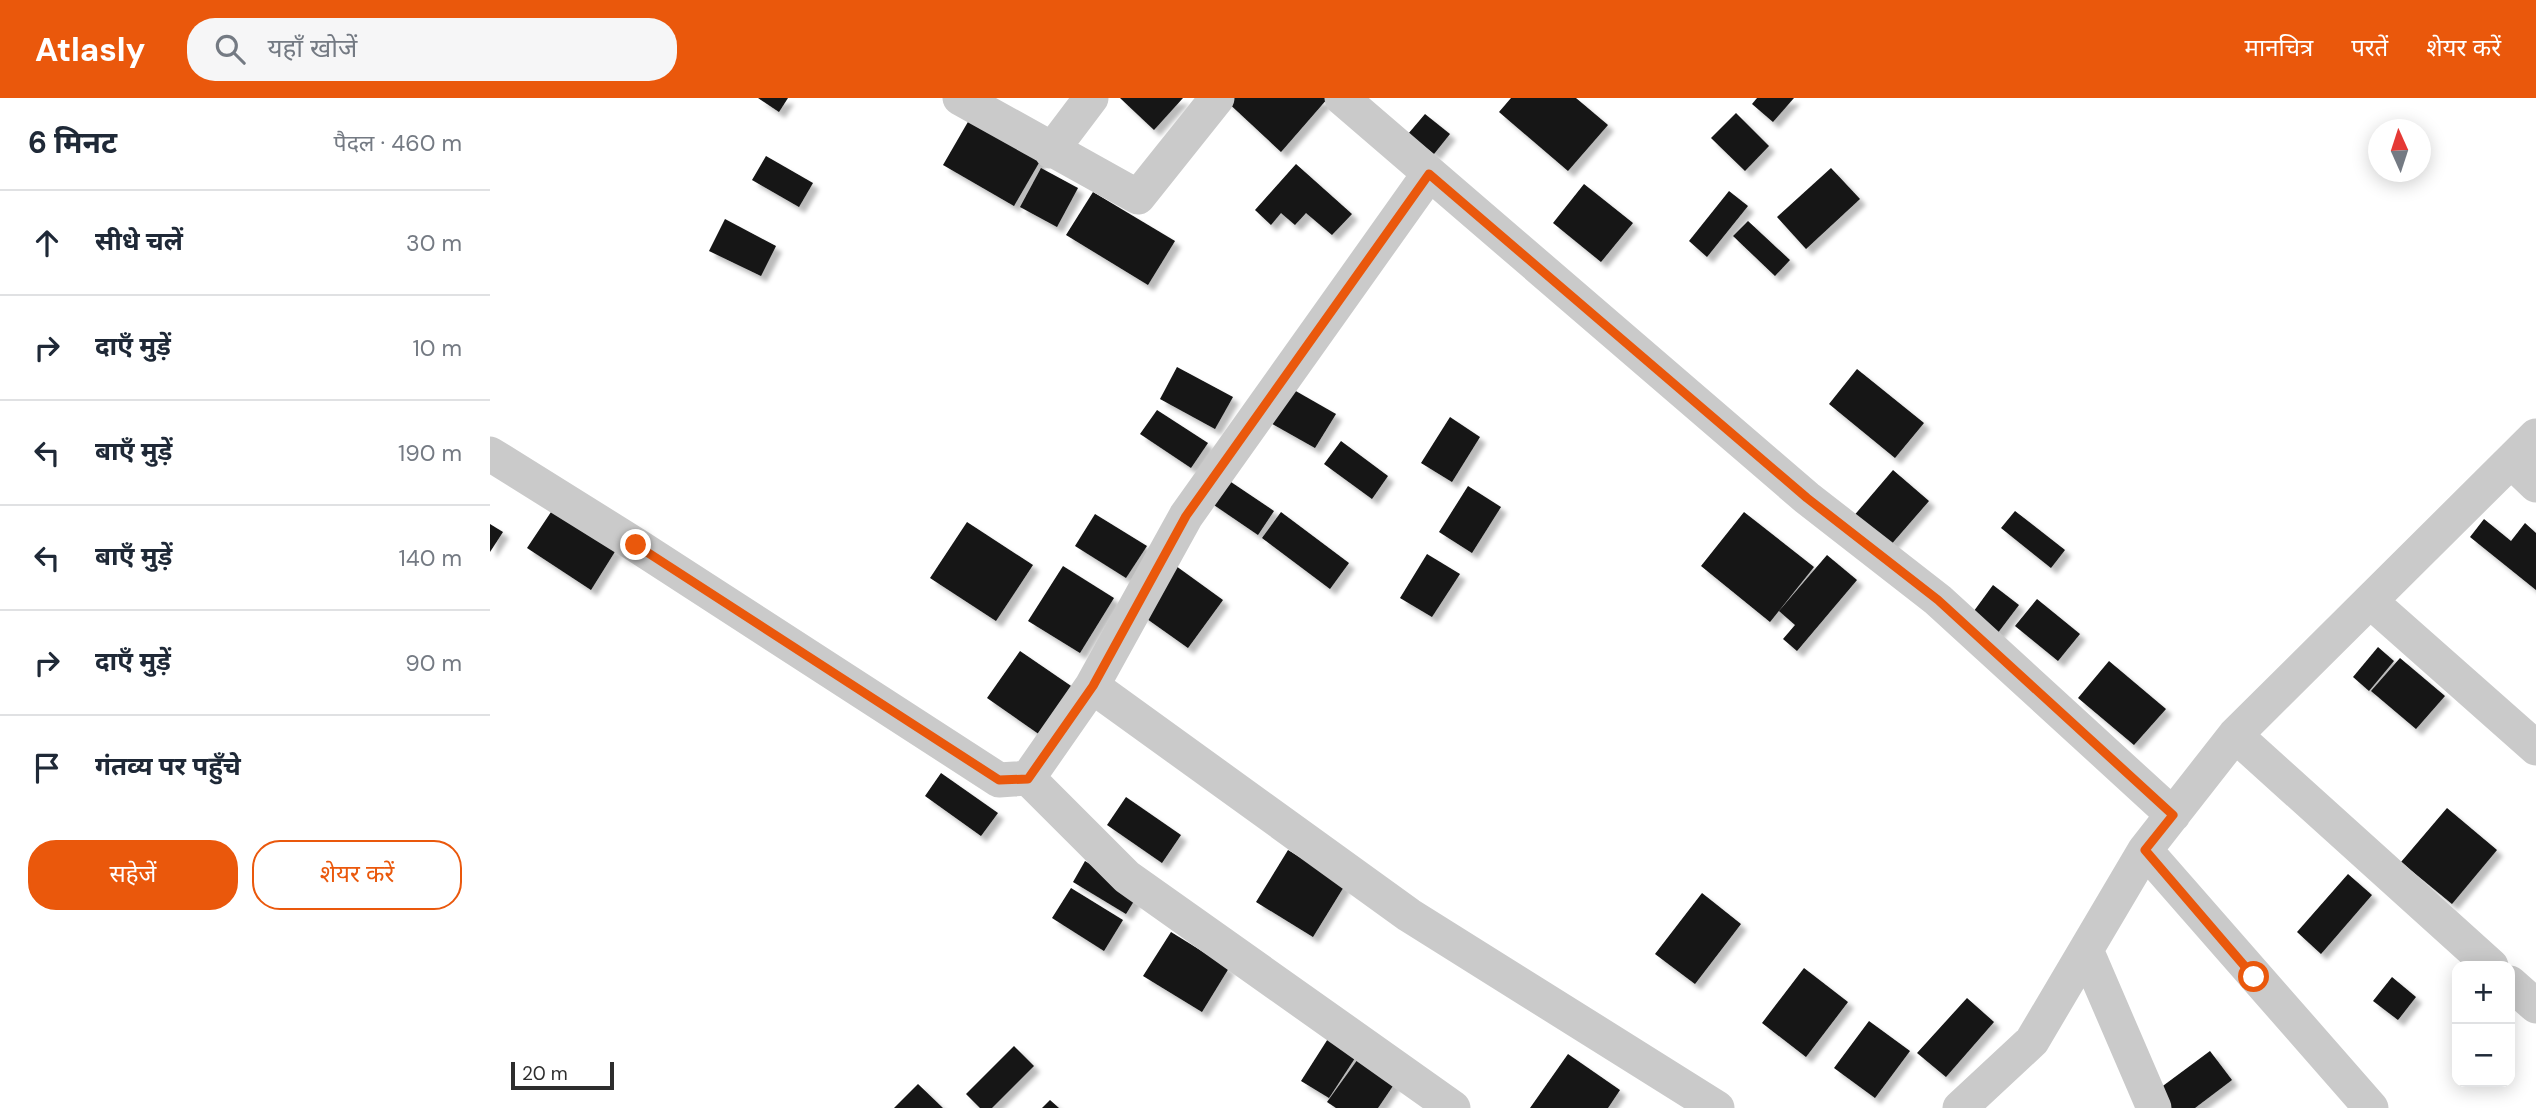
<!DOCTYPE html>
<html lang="hi">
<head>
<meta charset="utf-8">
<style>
	body { margin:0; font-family:"DM Sans","Noto Sans Devanagari",sans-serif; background:#f6f6f7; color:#1f2937 }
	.controls { position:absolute; right:21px; bottom:21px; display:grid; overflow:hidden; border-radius:14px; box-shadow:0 4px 18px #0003 }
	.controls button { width:63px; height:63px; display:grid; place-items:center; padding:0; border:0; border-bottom:2px solid #e0e1e3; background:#fff; color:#1f2937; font:35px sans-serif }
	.compass { position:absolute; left:1878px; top:21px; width:63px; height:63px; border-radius:50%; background:#fff; box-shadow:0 4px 18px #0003; rotate:357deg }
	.scale { position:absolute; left:21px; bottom:18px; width:103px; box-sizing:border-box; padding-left:7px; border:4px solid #2d2d2d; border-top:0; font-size:19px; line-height:24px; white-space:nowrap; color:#2d2d2d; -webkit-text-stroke:5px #fff; paint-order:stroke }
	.stop { position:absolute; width:21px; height:21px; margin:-16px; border:5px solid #ea580c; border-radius:50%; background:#fff }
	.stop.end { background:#ea580c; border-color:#fff; box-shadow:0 2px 7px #0008 }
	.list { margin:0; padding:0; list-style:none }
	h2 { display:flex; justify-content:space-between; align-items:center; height:91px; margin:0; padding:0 28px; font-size:30px }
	h2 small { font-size:23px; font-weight:400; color:#747a83 }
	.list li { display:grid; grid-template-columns:46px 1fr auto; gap:21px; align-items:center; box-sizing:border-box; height:105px; padding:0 28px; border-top:2px solid #e0e1e3 }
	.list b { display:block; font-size:26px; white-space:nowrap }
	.list em { font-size:23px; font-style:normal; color:#747a83 }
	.actions { display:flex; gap:14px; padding:21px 28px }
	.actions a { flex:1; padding:16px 0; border:2px solid #ea580c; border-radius:28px; text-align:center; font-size:24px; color:#ea580c }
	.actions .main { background:#ea580c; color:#fff }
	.icon { flex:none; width:38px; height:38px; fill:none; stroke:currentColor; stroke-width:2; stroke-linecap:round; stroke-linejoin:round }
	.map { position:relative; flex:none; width:2046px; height:1010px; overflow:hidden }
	header { display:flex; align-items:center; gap:42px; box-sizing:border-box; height:98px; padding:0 35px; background:#ea580c; color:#fff }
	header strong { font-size:33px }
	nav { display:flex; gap:38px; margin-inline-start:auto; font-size:24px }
	.search { width:490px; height:63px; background:#f6f6f7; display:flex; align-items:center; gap:18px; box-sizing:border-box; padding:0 24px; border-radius:28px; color:#747a83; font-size:26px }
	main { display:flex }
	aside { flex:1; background:#fff }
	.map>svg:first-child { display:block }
</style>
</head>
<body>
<header>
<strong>Atlasly</strong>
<div class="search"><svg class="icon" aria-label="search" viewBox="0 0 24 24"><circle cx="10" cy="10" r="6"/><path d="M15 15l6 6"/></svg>यहाँ खोजें</div>
<nav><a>मानचित्र</a><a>परतें</a><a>शेयर करें</a></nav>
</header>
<main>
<aside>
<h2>6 मिनट<small>पैदल · 460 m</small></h2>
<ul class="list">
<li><svg class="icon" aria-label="ahead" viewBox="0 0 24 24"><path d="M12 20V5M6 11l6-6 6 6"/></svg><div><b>सीधे चलें</b></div><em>30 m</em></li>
<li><svg class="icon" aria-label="right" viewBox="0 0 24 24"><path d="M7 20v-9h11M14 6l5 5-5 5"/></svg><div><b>दाएँ मुड़ें</b></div><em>10 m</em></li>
<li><svg class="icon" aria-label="left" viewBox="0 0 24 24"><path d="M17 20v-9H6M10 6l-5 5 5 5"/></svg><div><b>बाएँ मुड़ें</b></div><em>190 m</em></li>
<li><svg class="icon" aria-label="left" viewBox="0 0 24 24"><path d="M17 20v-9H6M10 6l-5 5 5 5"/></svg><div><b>बाएँ मुड़ें</b></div><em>140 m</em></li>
<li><svg class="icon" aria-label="right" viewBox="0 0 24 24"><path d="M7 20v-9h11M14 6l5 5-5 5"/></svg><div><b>दाएँ मुड़ें</b></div><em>90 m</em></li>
<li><svg class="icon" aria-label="arrive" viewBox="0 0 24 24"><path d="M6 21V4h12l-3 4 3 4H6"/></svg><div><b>गंतव्य पर पहुँचे</b></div></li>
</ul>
<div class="actions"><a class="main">सहेजें</a><a>शेयर करें</a></div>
</aside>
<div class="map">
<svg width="2046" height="1010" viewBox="0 0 2046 1010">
	<defs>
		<filter id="shadow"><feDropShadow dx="6" dy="6" stdDeviation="2" flood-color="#0004"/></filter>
	</defs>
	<rect width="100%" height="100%" fill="#fff"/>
	<path fill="#141414" filter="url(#shadow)" d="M268,0h30l-9,14z
		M630,0h63l-29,32z
		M733,0h105l-47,54z
		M1021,0h65l32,27 -40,46 -69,-59z
		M1267,0h37l-21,24 -21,-18z
		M486,10l71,41 -33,57 -71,-41z
		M1246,15l33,33 -24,25 -34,-33z
		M935,16l25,20 -16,20 -26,-20z
		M276,58l47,27 -14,24 -47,-27z
		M806,66l56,50 -20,21 -26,-22 -11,12 -14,-12 -10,12 -16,-15z
		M551,70l37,20 -21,39 -37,-20z
		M1341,70l29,31 -54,50 -29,-32z
		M1094,86l49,39 -32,39 -48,-39z
		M1239,93l19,15 -41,51 -18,-16z
		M603,94l82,49 -27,44 -82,-50z
		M235,121l51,27 -15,30 -52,-25z
		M1258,123l42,39 -15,16 -42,-40z
		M687,269l56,30 -18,32 -55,-30z
		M1367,271l67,54 -29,35 -66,-54z
		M797,288l49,28 -21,34 -48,-27z
		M667,312l51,33 -17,25 -51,-34z
		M960,319l30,20 -28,45 -31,-19z
		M851,343l47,35 -16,23 -48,-35z
		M1403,372l36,31 -47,54 -36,-30z
		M735,380l49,33 -16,24 -50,-34z
		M978,388l33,21 -29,46 -33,-21z
		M63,411l63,41 -25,40 -64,-42z
		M1525,413l50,39 -14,18 -50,-40z
		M791,414l68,51 -19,26 -68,-51z
		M1254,414l70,55 -44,55 -69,-56z
		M605,416l52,32 -21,32 -51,-32z
		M1994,421l27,22 14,-18 11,10v57l-66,-53z
		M477,424l66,43 -37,56 -66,-43z
		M0,426l13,8 -13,20z
		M937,456l33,20 -28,43 -32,-19z
		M1337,457l30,25 -60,71 -14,-12 12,-14 -16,-14z
		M573,468l51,32 -34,55 -52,-32z
		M686,468l47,34 -35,48 -48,-34z
		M1503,487l26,20 -22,29 -26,-19z
		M1547,501l43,35 -22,27 -43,-35z
		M1888,549l16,14 -25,30 -16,-14z
		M530,553l57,39 -34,47 -56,-39z
		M1910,560l45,38 -29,33 -45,-38z
		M1619,563l57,48 -32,36 -56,-47z
		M451,675l57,40 -17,23 -56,-40z
		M636,699l55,38 -19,28 -55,-38z
		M1957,710l50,42 -45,54 -51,-42z
		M798,752l57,35 -32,52 -57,-35z
		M595,763l54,32 -13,21 -53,-32z
		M1858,776l24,21 -51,59 -24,-22z
		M581,790l52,32 -19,31 -52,-33z
		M1212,795l39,31 -46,60 -40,-30z
		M681,834l58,36 -27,44 -59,-36z
		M1314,870l44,34 -42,55 -44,-34z
		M1902,879l24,20 -18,23 -25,-19z
		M1477,900l27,24 -48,55 -29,-24z
		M1379,923l41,30 -35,47 -41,-30z
		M841,936l28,18 -30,46 -28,-17z
		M524,948l20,20 -42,42h-12l-14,-14z
		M1720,953l22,29 -37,28h-32l-11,-14z
		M873,954l36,25 -21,31h-42l-9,-6z
		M1078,956l52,36 -12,18h-78z
		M428,986l25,24h-49z
		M560,1002l9,8h-17z"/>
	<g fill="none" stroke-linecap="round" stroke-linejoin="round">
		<path stroke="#cacaca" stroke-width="35" d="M470,0l178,99 79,-99
			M852,0l465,400 131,102 235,215
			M561,53l40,-53
			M0,356l146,91 363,235 29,-2 64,-92 94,-170 243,-342
			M2021,363l25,24
			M1880,503l166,147
			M602,588l317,229 308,193
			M1745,637l256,231
			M538,680l99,99 326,231
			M1655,752l226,258
			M1596,852l68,158
			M2020,885l26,23
			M1470,1010l72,-67 113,-191 90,-115 301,-299"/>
	</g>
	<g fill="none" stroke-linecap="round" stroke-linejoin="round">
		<path stroke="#ea580c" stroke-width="9" d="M146,447l363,235 29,-1 65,-93 93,-170 243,-342 378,324 131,102 235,215 -28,35 109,127"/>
	</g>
</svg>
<div class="controls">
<button>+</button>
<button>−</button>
</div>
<svg class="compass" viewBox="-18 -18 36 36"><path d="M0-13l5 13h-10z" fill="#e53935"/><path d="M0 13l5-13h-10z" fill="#747a83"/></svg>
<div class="scale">20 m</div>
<div class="stop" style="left:1764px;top:879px"></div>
<div class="stop end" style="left:146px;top:447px"></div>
</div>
</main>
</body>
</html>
